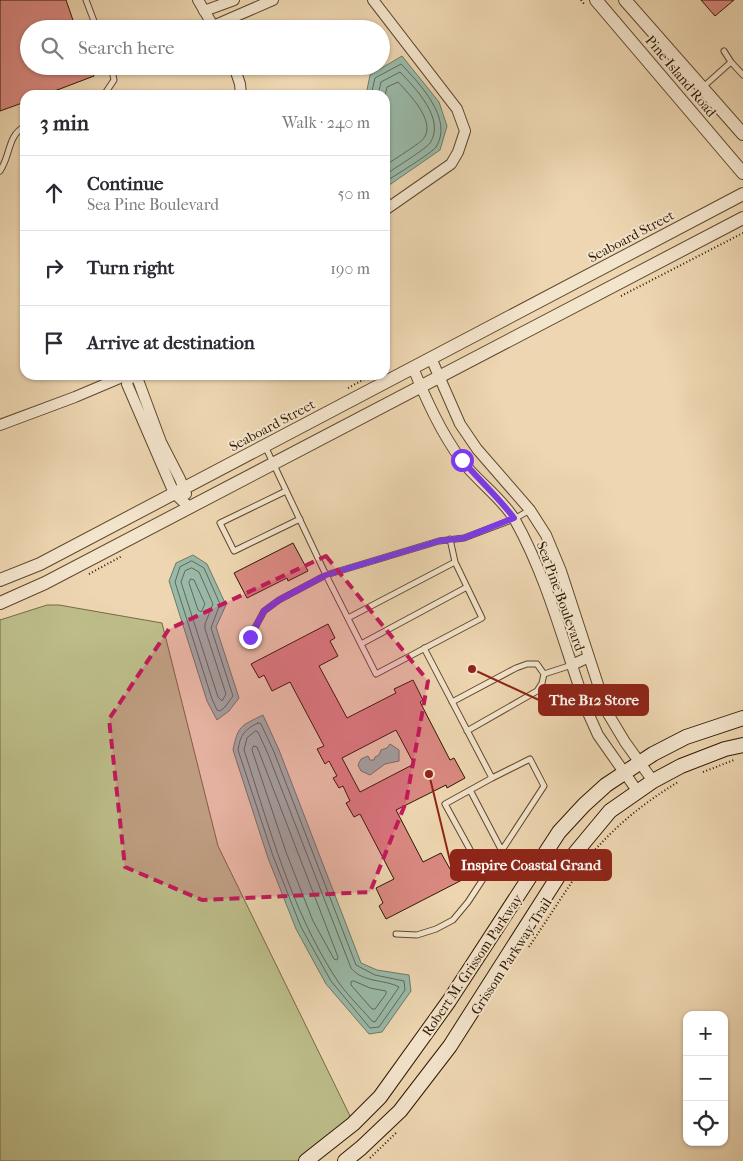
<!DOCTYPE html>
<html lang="en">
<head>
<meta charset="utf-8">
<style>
	body { margin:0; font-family:"IM FELL French Canon",serif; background:#f2f2f3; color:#2b2b33 }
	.controls { position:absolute; right:15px; bottom:15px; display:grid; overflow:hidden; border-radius:10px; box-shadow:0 1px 4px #0004 }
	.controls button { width:45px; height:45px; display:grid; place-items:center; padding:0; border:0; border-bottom:1px solid #e1e1e2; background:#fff; color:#2b2b33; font:25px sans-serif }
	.stop { position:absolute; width:15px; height:15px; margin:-11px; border:4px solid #7c3aed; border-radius:50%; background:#fff }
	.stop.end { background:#7c3aed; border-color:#fff; box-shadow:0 1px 5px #0008 }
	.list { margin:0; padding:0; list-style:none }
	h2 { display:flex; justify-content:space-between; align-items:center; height:65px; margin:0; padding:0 20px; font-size:21px }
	h2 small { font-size:16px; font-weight:400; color:#7c7c81 }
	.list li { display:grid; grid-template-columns:32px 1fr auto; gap:15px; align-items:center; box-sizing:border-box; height:75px; padding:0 20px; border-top:1px solid #e1e1e2 }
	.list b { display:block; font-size:19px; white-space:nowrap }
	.list p { margin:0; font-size:16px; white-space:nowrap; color:#7c7c81 }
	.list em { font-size:16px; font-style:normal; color:#7c7c81 }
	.icon { flex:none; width:28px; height:28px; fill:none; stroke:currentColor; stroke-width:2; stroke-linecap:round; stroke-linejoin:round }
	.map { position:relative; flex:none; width:743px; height:1161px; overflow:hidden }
	.search { position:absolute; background:#fff; box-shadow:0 1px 4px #0004; left:20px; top:20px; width:370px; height:55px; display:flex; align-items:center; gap:12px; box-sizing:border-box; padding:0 18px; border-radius:28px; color:#7c7c81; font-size:19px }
	.panel { position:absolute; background:#fff; box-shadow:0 1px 4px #0004; left:20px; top:90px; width:370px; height:290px; border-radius:15px }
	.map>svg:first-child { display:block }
</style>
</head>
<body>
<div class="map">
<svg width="743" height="1161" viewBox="0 0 743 1161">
	<rect width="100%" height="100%" fill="#edd6b1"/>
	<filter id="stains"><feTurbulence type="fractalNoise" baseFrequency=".004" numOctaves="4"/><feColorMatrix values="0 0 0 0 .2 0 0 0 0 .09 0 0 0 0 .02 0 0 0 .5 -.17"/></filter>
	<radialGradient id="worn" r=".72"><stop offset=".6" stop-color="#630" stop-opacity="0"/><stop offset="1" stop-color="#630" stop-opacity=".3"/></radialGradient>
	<path fill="#bcbd89" stroke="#756a44" d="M47,605h12l103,18 56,223 135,276 -47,39h-306v-541z"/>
	<path fill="#99b9a9" stroke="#6e7965" d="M402,56l37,46 8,24 -7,24 -55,38v-93h-19l4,-20z
		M193,555l14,9 19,41 -10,22 23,71 -10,13 -12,9 -10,-19 -38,-120 7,-18z
		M263,715l16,35 82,213 16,7 32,5 2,16 -29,41 -13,2 -43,-50 -30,-55 -28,-71 -35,-108c5,-25 8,-24 30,-35z
		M390,744l9,6v11l-14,3 -15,11 -9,-4 -3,-6 3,-6 7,-3 2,4h4l1,-3 4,-2 2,-5 6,-2z"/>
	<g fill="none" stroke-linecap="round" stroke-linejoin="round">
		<path stroke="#646854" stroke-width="1" d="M371,95l4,-17 26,-14c18,19 53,55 35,83 -4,6 -42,29 -51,35
			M378,95l3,-13 19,-10c15,16 46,47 30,71 -4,6 -37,26 -45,32
			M385,96l2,-9 11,-5c11,12 38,39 26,56 -4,6 -32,22 -39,28
			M192,561l12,7 16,36 -9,24 22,68 -8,11 -5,4 -3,-1 -5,-11 -37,-117 5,-15z
			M192,568l7,4 14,32 -8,20v5l21,65 -4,7 -4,-4 -37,-115 4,-11z
			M191,579l3,1 11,24 -4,8 -3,-2 -9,-27z
			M258,723l3,1 13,28 82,213 19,10 29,6 1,9 -26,37 -9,1 -39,-47 -30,-54 -28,-71 -35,-106c2,-15 7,-21 20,-27z
			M256,731l2,1 10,22 83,214c12,15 33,11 48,19l-24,35 -3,-1c-12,-14 -27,-28 -37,-44 -44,-68 -66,-151 -91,-227l3,-12z
			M254,746l3,1 4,10 77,200 -1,3 -3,-1 -21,-38 -27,-69 -34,-102z
			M354,981l16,7 16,3v3l-11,15h-3l-21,-24v-3z"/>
	</g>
	<path fill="#db8982" stroke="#2e1800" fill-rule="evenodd" d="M0,0h66l10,29h-47v37h61l4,10 -50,19h-19v7l-25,9z
		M701,0h33l-19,16z
		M293,543l15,28 -20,10 -1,-3 -40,20 -13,-25z
		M328,624l7,14 -5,3 8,15 -19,10 28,52 49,-25 -2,-4 19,-9 10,20 -3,2 30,58 4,-2 11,20 -18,10 -1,-3 -50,25 27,52 18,-9 9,16 5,-3 7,14 -76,39 -7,-13 4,-3 -7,-15 18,-9 -34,-65 -6,3 -8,-14 4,-2 -7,-15 -4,2 -6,-10 4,-2 -8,-15 -4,3 -8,-15 7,-3 -34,-64 -18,9 -8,-16 -5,3 -8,-14zM396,730l18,34 -54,28 -18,-34z"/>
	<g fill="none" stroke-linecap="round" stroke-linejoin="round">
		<g stroke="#5e482c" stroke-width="7">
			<path id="service" d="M86,0l11,29
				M724,51l7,11
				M702,88l29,-26 12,13
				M101,95l5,-3 8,-12 -3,-14
				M0,171c11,-16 7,-35 25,-45
				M265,446l61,129 113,-34 25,-3 50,-19 16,-9
				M286,491l-66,32 14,28 66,-32
				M450,539l5,23
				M250,637l14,-26 15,-11 47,-25 50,99 106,-56 -27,-56 -107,56
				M361,644l106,-57
				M544,674l28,-9
				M452,702l64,-34 11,-4h10l7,10
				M467,731l70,-40 5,-8 2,-9
				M470,790l32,61
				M485,877l-40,-73 47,-26
				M396,934l21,1 19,-6 17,-9 15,-18 76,-116 -14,-27 -38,19 -68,-130"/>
		</g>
		<g stroke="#5e482c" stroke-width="12">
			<path id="minor" d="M198,0l17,29
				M373,0l84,109 8,22 -7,21 -7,12 -66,46
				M204,11l30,-11
				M213,26l60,-26
				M234,66l6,18 1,11
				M431,358l29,66 17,25 53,61 16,25 15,36 46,141 18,30 28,39
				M413,368c13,31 28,65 49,93 16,21 40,37 53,59 34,61 50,130 74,195l9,20 40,57
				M130,375l-3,9 47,109 15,14
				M132,375l6,5 23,62 19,37 6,15
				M0,425l75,-28 52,-22
				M572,665l17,-8"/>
		</g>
		<g stroke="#5e482c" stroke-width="14">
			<path id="tertiary" d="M596,0l147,173
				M625,0l118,134
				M0,580l40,-16 703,-370
				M0,603l45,-20 698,-365"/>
		</g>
		<g stroke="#2e1800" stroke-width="16">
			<path id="secondary" d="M306,1161l47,-37 27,-27 69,-96 110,-169 25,-27 22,-20 47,-31 33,-17 57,-19
				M345,1161l16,-13 39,-37 50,-65 116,-182 44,-53 43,-30 28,-15 44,-17 18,-4"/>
		</g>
		<path stroke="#2e1800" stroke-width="2" stroke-dasharray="1 2.5" stroke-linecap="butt" d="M581,0l4,5
			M621,296l122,-63
			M348,388l24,-13
			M239,445l34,-18
			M89,574l33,-18
			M703,772l31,-12
			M593,852c27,-30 51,-49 85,-70
			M529,947l58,-88
			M370,1158l27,-26"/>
		<use href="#service" stroke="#f3e4cc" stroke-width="5"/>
		<use href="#minor" stroke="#f3e4cc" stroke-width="10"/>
		<use href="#tertiary" stroke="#f3e4cc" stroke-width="12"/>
		<use href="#secondary" stroke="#f3e4cc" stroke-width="14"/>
	</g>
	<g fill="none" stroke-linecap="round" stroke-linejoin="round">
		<path stroke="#7c3aed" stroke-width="6" d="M250,637l14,-26 15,-11 47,-25 113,-34 25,-3 50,-20c-16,-21 -35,-38 -52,-58"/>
	</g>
	<path fill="#c2185b" fill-opacity="0.2" stroke="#c2185b" stroke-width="4" stroke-dasharray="10 6" stroke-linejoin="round" d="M326,556l102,125 -22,121 -36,90 -168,8 -77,-33 -16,-148 60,-90z"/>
	<g text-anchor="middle" stroke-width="4" stroke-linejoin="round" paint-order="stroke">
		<g font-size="14" fill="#2e1800" stroke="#f3e4cc">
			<text transform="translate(681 76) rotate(50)" y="5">Pine Island Road</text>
			<text transform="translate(631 236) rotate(-28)" y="5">Seaboard Street</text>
			<text transform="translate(272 425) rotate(-28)" y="5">Seaboard Street</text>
			<text transform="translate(561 596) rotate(70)" y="5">Sea Pine Boulevard</text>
			<text transform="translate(511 956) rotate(-57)" y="5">Grissom Parkway Trail</text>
			<text transform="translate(472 965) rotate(-56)" y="5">Robert M. Grissom Parkway</text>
		</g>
	</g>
	<path fill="none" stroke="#8f2418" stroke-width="2" d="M472 669L539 700M429 774L451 865"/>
	<g fill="#8f2418" stroke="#f3e4cc" stroke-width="2">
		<circle cx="472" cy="669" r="5"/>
		<circle cx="429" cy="774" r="5"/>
	</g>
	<g fill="#8f2418" stroke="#8f2418" stroke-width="2">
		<rect x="539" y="685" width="109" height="30" rx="5"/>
		<rect x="451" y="850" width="160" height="30" rx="5"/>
	</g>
	<g font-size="15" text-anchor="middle" font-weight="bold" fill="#fff">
		<text x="594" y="705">The B12 Store</text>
		<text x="531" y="870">Inspire Coastal Grand</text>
	</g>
	<rect width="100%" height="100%" filter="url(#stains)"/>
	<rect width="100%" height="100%" fill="url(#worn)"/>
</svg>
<div class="controls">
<button>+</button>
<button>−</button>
<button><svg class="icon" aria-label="locate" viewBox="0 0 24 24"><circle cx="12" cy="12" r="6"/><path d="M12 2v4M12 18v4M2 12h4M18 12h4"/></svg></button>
</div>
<div class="stop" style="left:462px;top:460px"></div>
<div class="stop end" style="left:250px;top:637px"></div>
<div class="search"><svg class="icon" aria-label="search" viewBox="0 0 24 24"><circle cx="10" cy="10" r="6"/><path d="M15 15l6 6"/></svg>Search here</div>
<section class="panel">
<h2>3 min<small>Walk · 240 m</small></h2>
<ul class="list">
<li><svg class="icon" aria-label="ahead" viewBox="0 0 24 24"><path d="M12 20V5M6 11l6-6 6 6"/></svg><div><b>Continue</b><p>Sea Pine Boulevard</p></div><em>50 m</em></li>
<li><svg class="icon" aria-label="right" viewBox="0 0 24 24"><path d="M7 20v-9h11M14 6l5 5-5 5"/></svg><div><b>Turn right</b></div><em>190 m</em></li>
<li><svg class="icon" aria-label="arrive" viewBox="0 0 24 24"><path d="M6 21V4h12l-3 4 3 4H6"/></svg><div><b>Arrive at destination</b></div></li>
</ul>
</section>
</div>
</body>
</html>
